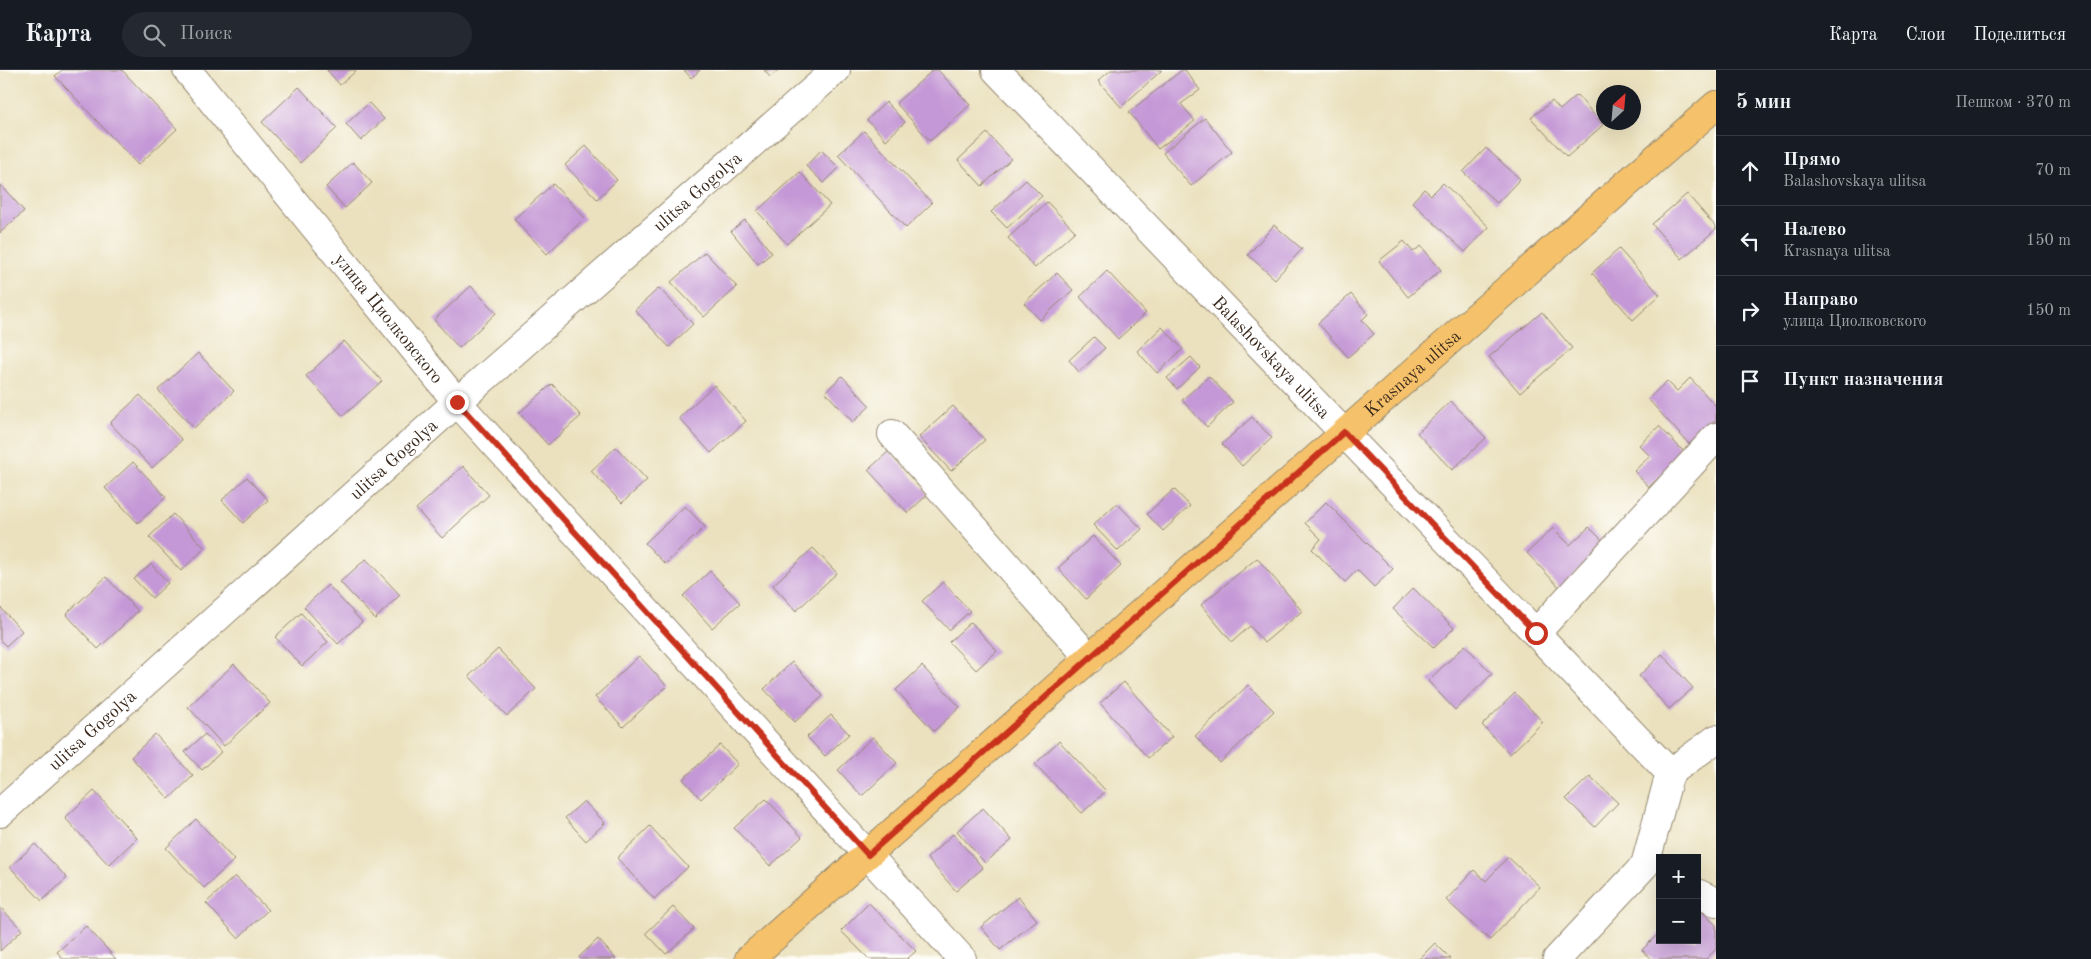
<!DOCTYPE html>
<html lang="ru">
<head>
<meta charset="utf-8">
<style>
	body { margin:0; font-family:"Old Standard TT",serif; background:#242831; color:#f1f3f6 }
	.controls { position:absolute; right:15px; bottom:15px; display:grid; overflow:hidden; border-radius:0px; box-shadow:0 5px 20px #0002 }
	.controls button { width:45px; height:45px; display:grid; place-items:center; padding:0; border:0; border-bottom:1px solid #363941; background:#171b24; color:#f1f3f6; font:25px sans-serif }
	.compass { position:absolute; left:1596px; top:15px; width:45px; height:45px; border-radius:50%; background:#171b24; box-shadow:0 5px 20px #0002; rotate:26deg }
	.stop { position:absolute; width:15px; height:15px; margin:-11px; border:4px solid #c8321e; border-radius:50%; background:#fff }
	.stop.end { background:#c8321e; border-color:#fff; box-shadow:0 1px 5px #0008 }
	.list { margin:0; padding:0; list-style:none }
	h2 { display:flex; justify-content:space-between; align-items:center; height:65px; margin:0; padding:0 20px; font-size:21px }
	h2 small { font-size:16px; font-weight:400; color:#9ea1a6 }
	.list li { display:grid; grid-template-columns:32px 1fr auto; gap:15px; align-items:center; box-sizing:border-box; height:70px; padding:0 20px; border-top:1px solid #363941 }
	.list b { display:block; font-size:19px; white-space:nowrap }
	.list p { margin:0; font-size:16px; white-space:nowrap; color:#9ea1a6 }
	.list em { font-size:16px; font-style:normal; color:#9ea1a6 }
	.icon { flex:none; width:28px; height:28px; fill:none; stroke:currentColor; stroke-width:2; stroke-linecap:round; stroke-linejoin:round }
	.map { position:relative; flex:none; width:1716px; height:889px; overflow:hidden }
	header { display:flex; align-items:center; gap:30px; box-sizing:border-box; height:70px; padding:0 25px; background:#171b24; border-bottom:1px solid #363941 }
	header strong { font-size:24px }
	nav { display:flex; gap:28px; margin-inline-start:auto; font-size:18px }
	.search { width:350px; height:45px; background:#242831; display:flex; align-items:center; gap:12px; box-sizing:border-box; padding:0 18px; border-radius:28px; color:#9ea1a6; font-size:19px }
	main { display:flex }
	aside { flex:1; background:#171b24 }
	.map>svg:first-child { display:block }
</style>
</head>
<body>
<header>
<strong>Карта</strong>
<div class="search"><svg class="icon" aria-label="search" viewBox="0 0 24 24"><circle cx="10" cy="10" r="6"/><path d="M15 15l6 6"/></svg>Поиск</div>
<nav><a>Карта</a><a>Слои</a><a>Поделиться</a></nav>
</header>
<main>
<div class="map">
<svg width="1716" height="889" viewBox="0 0 1716 889">
	<rect width="100%" height="100%" fill="#fdfcf7"/>
	<filter id="ink" filterUnits="userSpaceOnUse"><feTurbulence type="fractalNoise" baseFrequency=".02" numOctaves="2"/><feDisplacementMap in="SourceGraphic" scale="10" xChannelSelector="R" yChannelSelector="G"/><feConvolveMatrix kernelMatrix="1 2 1 2 8 2 1 2 1" color-interpolation-filters="sRGB"/></filter>
	<filter id="wash" filterUnits="userSpaceOnUse"><feTurbulence type="fractalNoise" baseFrequency=".0096" numOctaves="4" result="noise"/><feDisplacementMap in="SourceGraphic" scale="20" xChannelSelector="R" yChannelSelector="G"/><feGaussianBlur stdDeviation="1.12" result="paint"/><feColorMatrix in="noise" values="0 0 0 0 0 0 0 0 0 0 0 0 0 0 0 0 0 1.4 0 .05"/><feComposite in="paint" operator="in"/></filter>
	<g filter="url(#wash)">
		<rect width="100%" height="100%" fill="#ebe1be"/>
		<g id="blocks">
			<path fill="#c498d6" d="M62,0h60l55,59 -39,36 -83,-89z
				M327,0h30l-17,15z
				M684,0h16l-9,8z
				M764,0h14l-8,7z
				M933,0h5l32,35 -40,36 -34,-38z
				M1111,0h51l-41,37 -23,-26z
				M1182,0h3l15,20 -19,14 14,17 -37,28 -29,-37z
				M299,17l38,41 -37,35 -38,-41z
				M1577,25l26,30 -36,32 -36,-39 21,-17 8,9z
				M886,32l19,20 -19,18 -19,-20z
				M369,33l15,16 -23,22 -15,-17z
				M1205,48l27,34 -41,34 -28,-33z
				M864,61l68,72 -26,25 -68,-73z
				M987,63l24,26 -29,27 -24,-26z
				M586,76l31,34 -20,19 -32,-34z
				M1486,78l34,31 -23,24 -34,-31z
				M821,80l18,18 -15,15 -18,-17z
				M353,92l19,21 -27,25 -19,-21z
				M800,102l30,33 -43,39 -30,-33z
				M1026,110l16,16 -35,32 -16,-16z
				M1443,113l46,44 -24,25 -53,-50 12,-13 7,6z
				M0,114l24,27 -24,22z
				M553,114l32,34 -38,36 -33,-35z
				M1687,124l29,33v2l-34,30 -30,-35z
				M1047,132l28,29 -40,37 -27,-30z
				M745,150l27,33 -14,11 -27,-33z
				M1274,155l28,24 -27,30 -27,-24z
				M1404,171l9,11 8,-6 20,24 -33,27 -29,-36z
				M1619,179l41,46 -27,25 -41,-47z
				M705,182l32,35 -33,30 -33,-35z
				M1107,201l39,42 -28,26 -38,-42z
				M1057,203l16,17 -33,30 -16,-17z
				M471,216l25,27 -37,35 -25,-28z
				M659,218l34,36 -24,23 -34,-37z
				M1351,224l17,20 -6,6 12,14 -26,23 -30,-34z
				M1542,242l30,36 -52,45 -31,-36z
				M1162,257l21,22 -26,24 -20,-22z
				M1094,267l11,11 -26,24 -10,-12z
				M344,271l38,40 -39,35 -37,-40z
				M198,283l36,38 -40,37 -36,-38z
				M1191,287l9,10 -23,22 -10,-11z
				M842,306l28,30 -17,16 -28,-30z
				M1209,306l24,26 -26,25 -25,-27z
				M1690,308l26,28v14l-27,24 -41,-45 19,-18 10,10z
				M552,314l29,32 -33,29 -29,-32z
				M714,315l32,36 -35,32 -32,-35z
				M140,325l42,45 -30,28 -42,-45z
				M1451,331l35,37 -34,32 -35,-37z
				M953,336l32,34 -34,31 -32,-34z
				M1252,347l20,21 -30,28 -20,-22z
				M1659,356l26,27 -36,34 -15,-16 16,-15 -11,-11z
				M616,377l31,33 -25,23 -31,-32z
				M889,381l39,43 -20,19 -40,-43z
				M133,392l33,35 -28,26 -33,-35z
				M463,396l26,29 -47,43 -26,-29z
				M247,407l21,23 -25,23 -21,-23z
				M1174,419l16,17 -27,25 -16,-17z
				M1326,432l67,67 -19,18 -17,-17 -12,12 -33,-33 9,-10 -16,-16z
				M1117,433l25,26 -24,22 -25,-26z
				M685,436l20,21 -40,37 -20,-21z
				M173,444l32,34 -24,23 -32,-34z
				M1589,457l17,17 -46,44 -33,-35 26,-25 17,17z
				M1093,466l28,30 -35,33 -28,-31z
				M813,478l24,25 -41,38 -23,-26z
				M1257,488l45,53 -38,32 -14,-17 -18,16 -31,-37z
				M366,489l34,36 -25,24 -35,-37z
				M151,494l17,19 -16,15 -18,-19z
				M710,501l30,32 -28,25 -29,-32z
				M106,507l32,34 -40,38 -32,-35z
				M943,512l27,29 -21,19 -27,-29z
				M328,515l34,37 -24,22 -34,-37z
				M1413,518l41,40 -20,20 -41,-39z
				M0,537l22,24 -16,15 -6,-6z
				M301,543l27,29 -26,24 -27,-29z
				M971,552l26,29 -21,19 -27,-28z
				M1465,575l27,29 -37,36 -27,-29z
				M498,579l38,40 -29,27 -38,-40z
				M1662,584l31,34 -24,21 -30,-33z
				M639,586l28,30 -44,41 -28,-30z
				M792,592l31,34 -28,26 -31,-33z
				M234,594l36,39 -46,43 -36,-39z
				M922,596l38,41 -26,24 -38,-41z
				M1124,612l48,55 -24,21 -48,-55z
				M1248,615l26,26 -54,52 -25,-27z
				M1515,623l28,29 -33,32 -28,-29z
				M831,645l18,19 -24,22 -18,-19z
				M155,664l38,42 -24,23 -38,-42z
				M205,664l16,18 -19,18 -17,-18z
				M873,667l24,26 -35,33 -24,-26z
				M1059,671l47,50 -24,22 -47,-49z
				M720,675l18,19 -37,35 -18,-20z
				M1590,706l28,27 -23,24 -29,-28z
				M94,721l43,47 -28,27 -44,-47z
				M766,729l36,38 -32,29 -36,-38z
				M584,731l21,22 -19,18 -21,-23z
				M983,738l29,32 -27,23 -28,-32z
				M196,749l38,41 -30,28 -38,-40z
				M650,756l38,41 -34,32 -37,-41z
				M953,764l30,34 -27,23 -29,-33z
				M35,774l32,34 -25,23 -32,-34z
				M1508,787l32,30 -50,53 -44,-40 28,-30 12,11z
				M235,806l33,34 -30,28 -32,-35z
				M1018,827l19,23 -37,30 -19,-23z
				M869,833l47,48 -9,8h-38l-28,-28z
				M0,837l22,23 -22,21z
				M673,837l21,22 -28,25 -20,-21z
				M1697,837l19,18v24l-10,10h-54l-10,-9 18,-18v8h37z
				M86,856l30,33h-53l-6,-7z
				M598,869l18,20h-35l-2,-2z
				M1435,873l16,16h-32z"/>
		</g>
	</g>
	<g filter="url(#ink)">
		<use href="#blocks" fill-opacity="0" stroke="#93866e" stroke-width="1"/>
		<g fill="none" stroke-linecap="round" stroke-linejoin="round">
			<g stroke="#93866e" stroke-width="30">
				<g id="minor">
					<path id="s1" d="M187,0l270,332 505,557"/>
					<path id="s2" d="M996,0l674,703"/>
					<path d="M892,364l198,225"/>
					<path d="M1536,563l180,-196"/>
					<path id="s3" d="M0,743l457,-411 379,-332"/>
					<path d="M1697,823l19,9"/>
					<path d="M1557,889l88,-94 25,-92 46,-34"/>
				</g>
			</g>
			<g stroke="#93866e" stroke-width="30">
				<g id="major">
					<path id="s4" d="M749,889l967,-854"/>
				</g>
			</g>
			<use href="#minor" stroke="#fff" stroke-width="28"/>
			<use href="#major" stroke="#f5c16b" stroke-width="28"/>
		</g>
	</g>
	<g fill="none" stroke-linecap="round" stroke-linejoin="round" filter="url(#ink)">
		<path stroke="#c8321e" stroke-width="6" d="M457,332l411,453 476,-423 192,201"/>
	</g>
	<g text-anchor="middle" stroke-width="4" stroke-linejoin="round" paint-order="stroke">
		<g font-size="18" fill="#3b2a1e" stroke="#fdfcf7">
			<text dy="6" stroke="none"><textPath href="#s3" startOffset="934">ulitsa Gogolya</textPath></text>
			<text dy="6" stroke="none"><textPath href="#s1" startOffset="320">улица Циолковского</textPath></text>
			<text dy="6" stroke="none"><textPath href="#s2" startOffset="398">Balashovskaya ulitsa</textPath></text>
			<text dy="6" stroke="none"><textPath href="#s4" startOffset="885">Krasnaya ulitsa</textPath></text>
			<text dy="6" stroke="none"><textPath href="#s3" startOffset="529">ulitsa Gogolya</textPath></text>
			<text dy="6" stroke="none"><textPath href="#s3" startOffset="124">ulitsa Gogolya</textPath></text>
		</g>
	</g>
</svg>
<div class="controls">
<button>+</button>
<button>−</button>
</div>
<svg class="compass" viewBox="-18 -18 36 36"><path d="M0-13l5 13h-10z" fill="#e53935"/><path d="M0 13l5-13h-10z" fill="#9ea1a6"/></svg>
<div class="stop" style="left:1536px;top:563px"></div>
<div class="stop end" style="left:457px;top:332px"></div>
</div>
<aside>
<h2>5 мин<small>Пешком · 370 m</small></h2>
<ul class="list">
<li><svg class="icon" aria-label="ahead" viewBox="0 0 24 24"><path d="M12 20V5M6 11l6-6 6 6"/></svg><div><b>Прямо</b><p>Balashovskaya ulitsa</p></div><em>70 m</em></li>
<li><svg class="icon" aria-label="left" viewBox="0 0 24 24"><path d="M17 20v-9H6M10 6l-5 5 5 5"/></svg><div><b>Налево</b><p>Krasnaya ulitsa</p></div><em>150 m</em></li>
<li><svg class="icon" aria-label="right" viewBox="0 0 24 24"><path d="M7 20v-9h11M14 6l5 5-5 5"/></svg><div><b>Направо</b><p>улица Циолковского</p></div><em>150 m</em></li>
<li><svg class="icon" aria-label="arrive" viewBox="0 0 24 24"><path d="M6 21V4h12l-3 4 3 4H6"/></svg><div><b>Пункт назначения</b></div></li>
</ul>
</aside>
</main>
</body>
</html>
